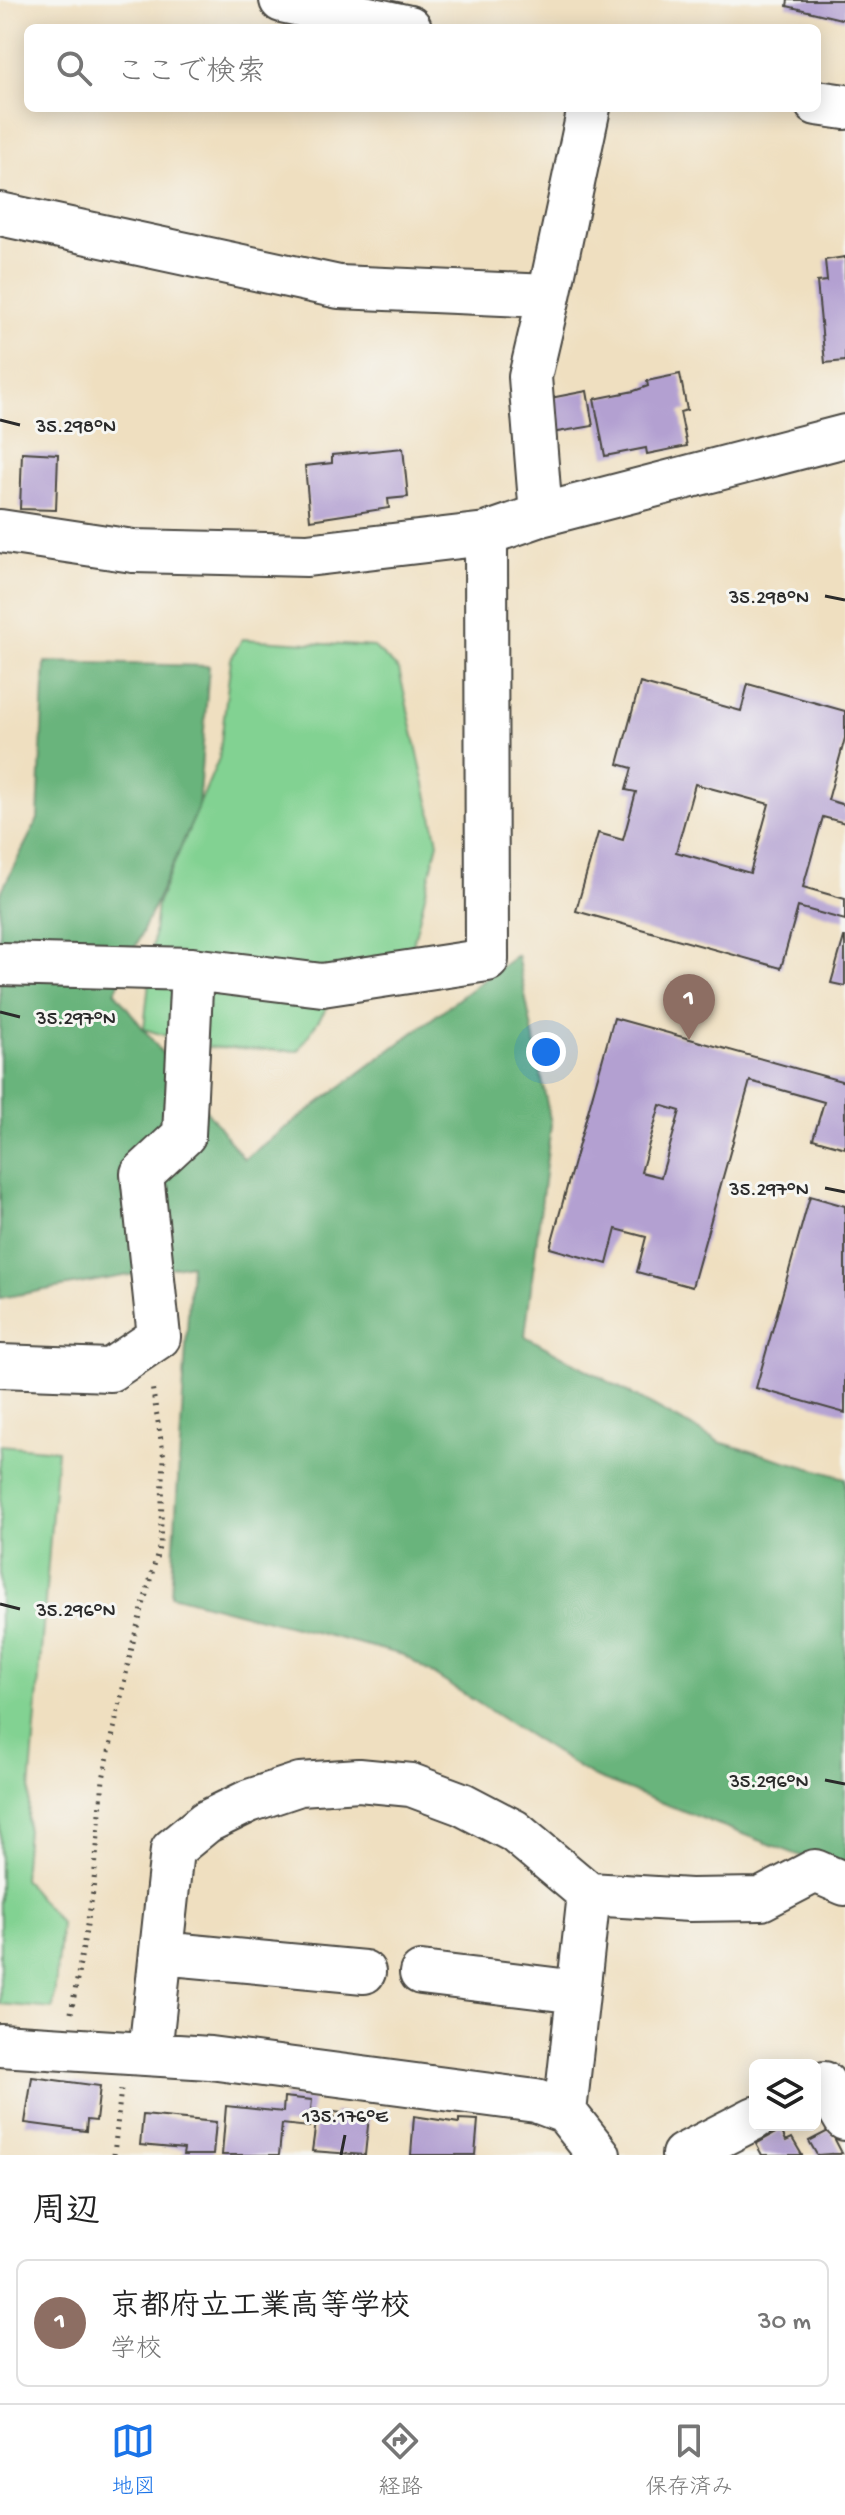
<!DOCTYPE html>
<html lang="ja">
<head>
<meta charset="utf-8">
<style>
	body { margin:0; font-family:"Gochi Hand","Klee One",sans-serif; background:#f6f6f6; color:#222 }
	.controls { position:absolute; right:24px; bottom:24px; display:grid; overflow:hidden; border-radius:12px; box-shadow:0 4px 20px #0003 }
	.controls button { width:72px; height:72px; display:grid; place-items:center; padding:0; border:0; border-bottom:2px solid #e0e0e0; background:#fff; color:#222; font:40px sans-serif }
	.you { position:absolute; left:546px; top:1052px; width:28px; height:28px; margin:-20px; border:6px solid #fff; border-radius:50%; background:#1a73e8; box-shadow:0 0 0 12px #1a73e833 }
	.badge { display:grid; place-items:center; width:52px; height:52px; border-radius:50%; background:#1a73e8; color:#fff; font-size:26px; font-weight:700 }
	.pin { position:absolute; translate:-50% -66px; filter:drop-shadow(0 2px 4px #0008) }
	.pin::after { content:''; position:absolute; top:42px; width:28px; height:24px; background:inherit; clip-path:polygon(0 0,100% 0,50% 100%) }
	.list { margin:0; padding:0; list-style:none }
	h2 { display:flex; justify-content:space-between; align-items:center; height:104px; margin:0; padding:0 32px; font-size:34px }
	h2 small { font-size:26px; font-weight:400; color:#767676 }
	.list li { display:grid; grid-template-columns:52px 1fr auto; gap:24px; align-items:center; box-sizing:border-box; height:128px; margin:0 16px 16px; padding:0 16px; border:2px solid #e0e0e0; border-radius:12px }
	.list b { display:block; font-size:30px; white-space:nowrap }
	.list p { margin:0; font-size:26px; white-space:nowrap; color:#767676 }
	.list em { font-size:26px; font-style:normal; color:#767676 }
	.icon { flex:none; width:44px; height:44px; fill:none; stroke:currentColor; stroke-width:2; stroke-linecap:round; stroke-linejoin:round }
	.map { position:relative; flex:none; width:845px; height:2155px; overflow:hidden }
	.search { position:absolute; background:#fff; box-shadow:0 4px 20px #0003; left:24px; right:24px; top:24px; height:88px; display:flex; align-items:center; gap:20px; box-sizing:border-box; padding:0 28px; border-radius:12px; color:#767676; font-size:30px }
	.sheet { height:248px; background:#fff }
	nav { display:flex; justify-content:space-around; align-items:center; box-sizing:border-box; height:112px; border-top:2px solid #e0e0e0; background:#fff; font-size:22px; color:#767676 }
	nav a { display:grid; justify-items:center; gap:4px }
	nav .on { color:#1a73e8 }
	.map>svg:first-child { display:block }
</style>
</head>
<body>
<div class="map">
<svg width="845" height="2155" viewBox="0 0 845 2155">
	<rect width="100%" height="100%" fill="#f6f6f2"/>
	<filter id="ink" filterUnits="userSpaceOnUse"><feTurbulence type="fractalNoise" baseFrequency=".0125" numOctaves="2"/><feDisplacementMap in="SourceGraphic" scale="16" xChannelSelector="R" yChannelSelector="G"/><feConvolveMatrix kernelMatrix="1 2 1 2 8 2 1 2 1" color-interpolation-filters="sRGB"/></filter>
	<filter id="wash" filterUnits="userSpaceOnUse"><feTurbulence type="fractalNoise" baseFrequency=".006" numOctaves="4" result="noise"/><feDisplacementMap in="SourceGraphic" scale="32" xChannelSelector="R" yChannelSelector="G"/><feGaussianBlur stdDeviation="1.8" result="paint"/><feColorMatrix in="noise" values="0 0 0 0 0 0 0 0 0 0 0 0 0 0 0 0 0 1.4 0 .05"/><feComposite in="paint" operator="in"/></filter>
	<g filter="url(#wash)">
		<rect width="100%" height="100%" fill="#efdfc0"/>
		<path fill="#82d292" stroke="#567e5e" stroke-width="2" d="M242,639l132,8 25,23 39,172 -31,127 -73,28 -36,54 -96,-4 -58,-18 13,-125 62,-146 12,-99z
			M0,1445l57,5 -34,429 38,45 -8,85 -53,-5z"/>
		<path fill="#69b47c" stroke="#4a7054" stroke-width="2" d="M45,662l164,4 -11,143 -83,183 129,167 273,-204 34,169 -26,212 194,106 126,36v395l-253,-97 -189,-121 -232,-60 20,-331 -191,34v-404l38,-75z"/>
		<g id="blocks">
			<path fill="#b3a0d1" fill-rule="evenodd" d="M788,0h57v20l-58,-14z
				M845,257v104l-20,2 -8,-81 10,-1 -2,-21z
				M680,374l7,36 -7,2 7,34 -40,8 -1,-6 -41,8 -11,-57 40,-8 14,-5 -1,-5z
				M587,391l6,35 -42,7 -6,-34z
				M403,448l5,49 -20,2 1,9 -79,12 -5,-54 27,-3v-8z
				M22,452l36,2 -2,56 -36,-1z
				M640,683l101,28 7,-27 97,27v27l-17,62 17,5v18l-22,-6 -20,70 42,12v21l-47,-13 -17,61 -205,-57 22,-78 25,7 13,-48 -10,-2 6,-22 -14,-4zM695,784l74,20 -19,69 -74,-21z
				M844,937h1v49l-14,-3z
				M614,1018l231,64v66l-32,-9 11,-37 -74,-21 -58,206 -55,-15 9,-35 -30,-8 -9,35 -57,-16zM660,1105l20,6 -19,66 -20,-5z
				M810,1196l35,10v207l-89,-25z
				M32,2077l68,9 -4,35 -9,-1 -1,11 -61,-8z
				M284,2097l28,3 -3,27 -27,-3 -3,31h-57l4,-49 57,6z
				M334,2112l35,4 -4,39 -53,-4 4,-29 17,2z
				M143,2115l73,7 -3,33h-30l1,-6 -44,-4z
				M414,2116l45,7v-4l19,1 -3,35h-64z
				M781,2130l5,11 6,-3 10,17h-40l-6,-11z
				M830,2130l12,23 -25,2 -8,-14z"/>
		</g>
	</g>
	<g filter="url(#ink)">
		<use href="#blocks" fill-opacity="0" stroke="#484641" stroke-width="2"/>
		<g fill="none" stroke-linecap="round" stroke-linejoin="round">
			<g stroke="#484641" stroke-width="46">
				<path id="minor" d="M0,214l339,73 210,9 40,-188
					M541,515l-11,-138 19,-81
					M0,531l133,20 174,4 179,-21 55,-19 304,-79
					M0,964l192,5
					M0,1366l110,4 49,-33 -17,-163 42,-39 8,-166 130,16 165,-25 -1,-426
					M161,1953l203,19
					M421,1973l157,19
					M0,2045l210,13 326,43 29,11 34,43
					M150,2053l22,-203 34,-28 43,-21 51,-17 59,-4 52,5 51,19 52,27 75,63 101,6 71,-1 54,-28 30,13
					M815,2088l9,-5 21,36
					M565,2112l24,-218
					M683,2155l72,-37"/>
			</g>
			<g stroke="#484641" stroke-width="48">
				<path id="major" d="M282,0l127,28
					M817,103l28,4"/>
			</g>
			<path stroke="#484641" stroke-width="5" stroke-dasharray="2 6" stroke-linecap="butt" d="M71,2013l22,-121 10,-113 31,-141 26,-94 4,-86 -12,-72
				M114,2155l7,-67"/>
			<use href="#minor" stroke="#fff" stroke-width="42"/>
			<use href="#major" stroke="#fff" stroke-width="44"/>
		</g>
	</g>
	<path fill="none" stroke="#2b2b2b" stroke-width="3" d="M0,420l20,5M825,596l20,4M0,1012l20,5M825,1188l20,4M0,1604l20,5M825,1780l20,4M341,2155l4,-20"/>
	<g font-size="20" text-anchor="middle" fill="#2b2b2b" stroke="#f6f6f2" stroke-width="6" stroke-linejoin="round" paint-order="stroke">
		<text x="76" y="432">35.298°N</text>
		<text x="769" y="603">35.298°N</text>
		<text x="76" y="1024">35.297°N</text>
		<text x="769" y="1195">35.297°N</text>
		<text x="76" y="1616">35.296°N</text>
		<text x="769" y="1787">35.296°N</text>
		<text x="345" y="2122">135.176°E</text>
	</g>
</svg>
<div class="controls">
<button><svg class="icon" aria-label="layers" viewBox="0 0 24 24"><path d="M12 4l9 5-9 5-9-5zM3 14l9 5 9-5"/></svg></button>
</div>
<div class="you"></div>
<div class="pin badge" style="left:689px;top:1040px;background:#8d6e63">1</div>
<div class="search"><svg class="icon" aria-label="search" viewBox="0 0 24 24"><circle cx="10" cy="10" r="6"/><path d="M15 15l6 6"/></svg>ここで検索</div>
</div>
<section class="sheet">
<h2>周辺<small></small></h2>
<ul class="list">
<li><span class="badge" style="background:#8d6e63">1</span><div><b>京都府立工業高等学校</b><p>学校</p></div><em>30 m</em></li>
</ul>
</section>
<nav>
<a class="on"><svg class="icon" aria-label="map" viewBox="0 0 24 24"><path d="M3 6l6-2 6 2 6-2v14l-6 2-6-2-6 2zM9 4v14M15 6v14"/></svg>地図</a>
<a><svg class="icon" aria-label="directions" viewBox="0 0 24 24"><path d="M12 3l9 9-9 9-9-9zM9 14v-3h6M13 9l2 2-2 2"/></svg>経路</a>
<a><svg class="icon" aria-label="saved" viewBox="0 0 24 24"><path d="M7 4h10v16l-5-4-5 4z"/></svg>保存済み</a>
</nav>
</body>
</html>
